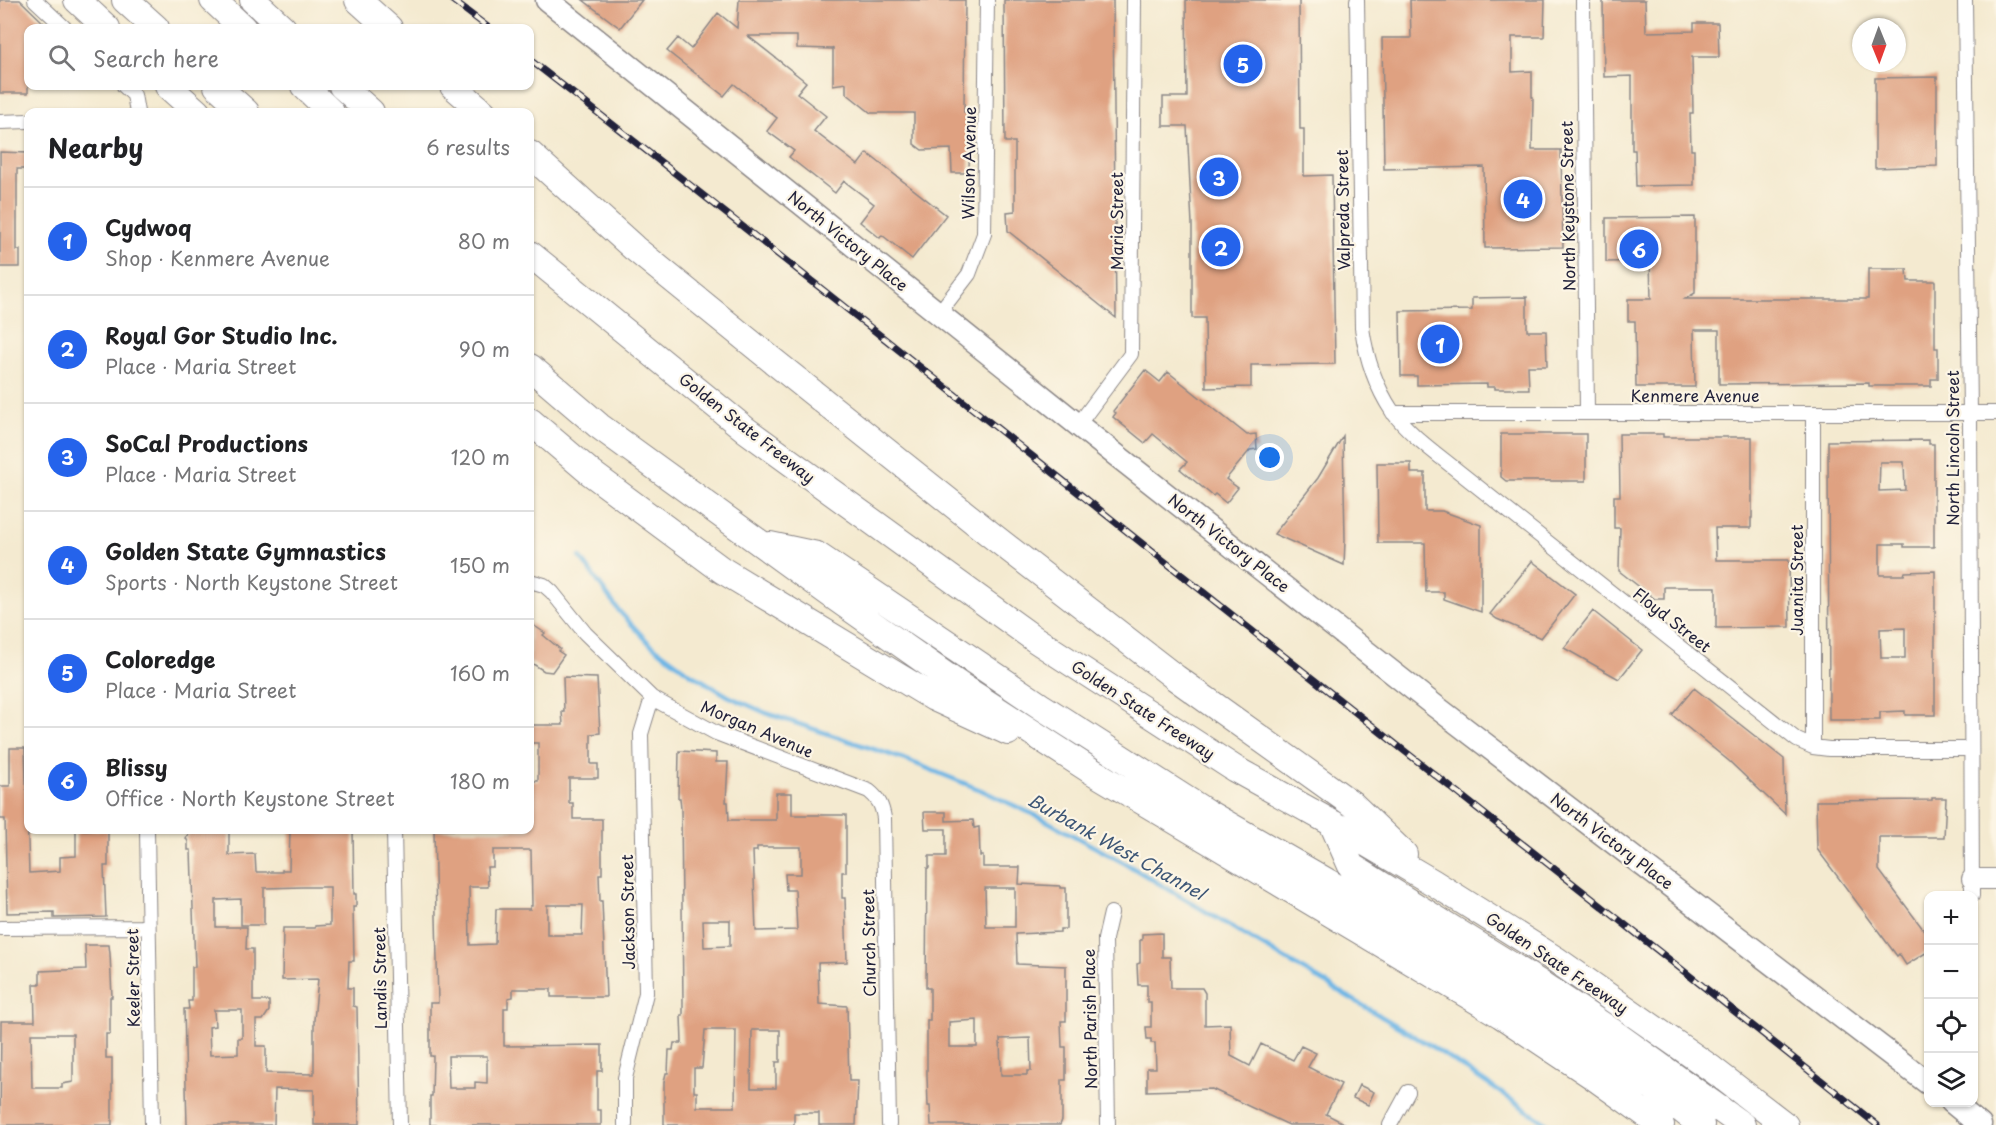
<!DOCTYPE html>
<html lang="en">
<head>
<meta charset="utf-8">
<style>
	body { margin:0; font-family:"Playpen Sans",sans-serif; background:#f6f6f6; color:#202124 }
	.controls { position:absolute; right:18px; bottom:18px; display:grid; overflow:hidden; border-radius:12px; box-shadow:0 2px 4px #0004 }
	.controls button { width:54px; height:54px; display:grid; place-items:center; padding:0; border:0; border-bottom:2px solid #e0e0e0; background:#fff; color:#202124; font:30px sans-serif }
	.compass { position:absolute; left:1852px; top:18px; width:54px; height:54px; border-radius:50%; background:#fff; box-shadow:0 2px 4px #0004; rotate:179deg }
	.you { position:absolute; left:1270px; top:458px; width:21px; height:21px; margin:-15px; border:4px solid #fff; border-radius:50%; background:#1a73e8; box-shadow:0 0 0 9px #1a73e833 }
	.badge { display:grid; place-items:center; width:39px; height:39px; border-radius:50%; background:#2563eb; color:#fff; font-size:20px; font-weight:700 }
	.pin { position:absolute; translate:-50% -50%; border:3px solid #fff; box-shadow:0 2px 6px #0006 }
	.list { margin:0; padding:0; list-style:none }
	h2 { display:flex; justify-content:space-between; align-items:center; height:78px; margin:0; padding:0 24px; font-size:26px }
	h2 small { font-size:20px; font-weight:400; color:#757577 }
	.list li { display:grid; grid-template-columns:39px 1fr auto; gap:18px; align-items:center; box-sizing:border-box; height:108px; padding:0 24px; border-top:2px solid #e0e0e0 }
	.list b { display:block; font-size:22px; white-space:nowrap }
	.list p { margin:0; font-size:20px; white-space:nowrap; color:#757577 }
	.list em { font-size:20px; font-style:normal; color:#757577 }
	.icon { flex:none; width:33px; height:33px; fill:none; stroke:currentColor; stroke-width:2; stroke-linecap:round; stroke-linejoin:round }
	.map { position:relative; flex:none; width:1996px; height:1125px; overflow:hidden }
	.search { position:absolute; background:#fff; box-shadow:0 2px 4px #0004; left:24px; top:24px; width:510px; height:66px; display:flex; align-items:center; gap:15px; box-sizing:border-box; padding:0 21px; border-radius:12px; color:#757577; font-size:22px }
	.panel { position:absolute; background:#fff; box-shadow:0 2px 4px #0004; left:24px; top:108px; width:510px; height:726px; border-radius:12px }
	.map>svg:first-child { display:block }
</style>
</head>
<body>
<div class="map">
<svg width="1996" height="1125" viewBox="0 0 1996 1125">
	<rect width="100%" height="100%" fill="#fcf5e5"/>
	<filter id="ink" filterUnits="userSpaceOnUse"><feTurbulence type="fractalNoise" baseFrequency=".0167" numOctaves="2"/><feDisplacementMap in="SourceGraphic" scale="12" xChannelSelector="R" yChannelSelector="G"/><feConvolveMatrix kernelMatrix="1 2 1 2 8 2 1 2 1" color-interpolation-filters="sRGB"/></filter>
	<filter id="wash" filterUnits="userSpaceOnUse"><feTurbulence type="fractalNoise" baseFrequency=".008" numOctaves="4" result="noise"/><feDisplacementMap in="SourceGraphic" scale="24" xChannelSelector="R" yChannelSelector="G"/><feGaussianBlur stdDeviation="1.35" result="paint"/><feColorMatrix in="noise" values="0 0 0 0 0 0 0 0 0 0 0 0 0 0 0 0 0 1.4 0 .05"/><feComposite in="paint" operator="in"/></filter>
	<g filter="url(#wash)">
		<rect width="100%" height="100%" fill="#f4ead0"/>
		<g fill="none" stroke-linecap="round" stroke-linejoin="round">
			<path stroke="#6eb6e5" stroke-width="4.5" d="M580,557l39,54 30,32 41,30 38,23 38,17 143,48 72,29 60,28 87,47 306,183 115,77"/>
		</g>
		<g id="blocks">
			<path fill="#dfa181" fill-rule="evenodd" d="M0,0h20l29,28h-21v65h-28z
				M583,0h59l-22,28z
				M739,0h226l-1,112h6l-1,61h-17l-1,-24 -29,1 -8,-6v-31h-43l-25,-20v-10l-13,2v-38l-1,2 -35,-1v-12h-49l58,46 -9,11 29,23 -12,15 44,34 9,-12 79,62 -34,44 -30,-24 -2,3 -20,-16 14,-18 -30,-23 -9,12 -46,-36 5,-6 -27,-20 10,-13 -43,-34 -10,12 -57,-45 11,-13 13,11 27,-36 19,15z
				M1004,0h109l3,318 -108,-87 -1,-19 8,-1v-69h-10z
				M1186,0h113l1,129h4v47l28,-1 3,189 -84,1v22l-45,1 -1,-70h-13v-94l-5,-98h-24v-29h24z
				M1410,0h135l-1,37h-32v35l20,-1v26h1l-1,53h29l2,97 -78,1 -1,-81 -100,2 -2,-131h29z
				M1603,0h42l1,32 48,-1v-8h24l1,34h-27l1,56h-3l1,37h3v35l-58,1 -1,-36h-3v-74l-28,1z
				M1937,77v89l-62,2v-90z
				M0,152l28,1v16h-11v81h3v17h-20z
				M1695,217v76l-10,6h183v-30h39l1,12h27v67h3v31h-7v7h-62v-3l-150,1v-54h-25l1,57h-59l-1,-66h-7v-22h23l-1,-38 -44,1v-44z
				M1527,297v34h19l1,35h-19l1,23h-34v-2h-8v-3l-70,1v-9h-16l-1,-65 72,-1v-12z
				M1145,370l15,12 8,-10 79,63 9,-1 1,15 -7,1 -24,29 12,9 -12,15 -11,-9 -2,2 -33,-27 7,-7 -34,-28 -8,9 -32,-26 3,-4 -3,-2z
				M1501,434h85v47h-80l-5,-4z
				M1619,434h44v3h89v81h-1v10h-36l1,32h73l1,67 -74,1v-41h-52v12h-9l-36,-28 1,-43h-6v-32h6z
				M1343,436l2,104 -1,25 -70,-31 44,-56z
				M1929,440v4h5v103h-30v-3h-24v31h24l1,-3 30,-1v144h-30v-4l-25,1v8h-51l-1,-279zM1880,462h24l1,28 -26,1zM1905,628v30h-24l-1,-29z
				M1377,463h34v10h14v38h17l39,14v87l-37,-13v-7h-18l-1,-49h-47z
				M1532,561l43,33 -34,44 -44,-19 -7,-5z
				M1593,611l49,39 -23,29 -55,-31z
				M530,623l15,10 -2,2 17,14 -2,2 6,4 -12,17 -8,-1 -14,-9z
				M563,677l34,1 3,55 -9,1v30h7v14h-29v25h4v16h29v55h-3l1,27h2l4,96h-55v-8h-38v8l-5,1v10h-4v38l98,-1v26h-5v39h4v15h-171v-29h2l1,-40h-3v-53h8l-4,-173h96v-49h8v-38h-8v-18h33l-1,-13h2zM493,850h38l1,56h-2v3h-34l-1,35 -25,1 -1,-58h19l-1,-20h6zM547,905h36l-1,30h-35zM448,1056h39v27l-12,-1v6h-26z
				M1694,688l90,71 1,55 -56,-53 -57,-46z
				M10,748h15l4,125 31,-2v-14l16,-1v-26h32v36h-4l2,51 -52,1v-6l-47,1 -2,-94h-5v-33h10z
				M679,751l37,2v9h12l-2,40h2l1,18h47v-27h16v22h54v57h-4v26h3l2,64 -29,1 1,41 28,2 2,75h9l-2,44h-37v-12h-25v12h-130v-43l2,-9h2l1,-23h4l1,-7h8l-1,-28h2v-11l-2,-195 -1,-11h-2zM757,847h44v27h-16l1,16h9l2,40 -41,1 -3,-80h4zM703,920h27v26l-26,1zM705,1030h31l-1,77h-38v-15h-3v-24h8zM752,1030h28v32h-4v26h-25z
				M1932,798h14l-2,39h-65v33l50,67v14l-23,14 -7,-11 -2,2 -80,-107 -1,-48 116,-1z
				M924,812h22v9l27,-1 1,8 5,-1 1,29h3v11h37l-1,17 41,2v2h6v41h-6v3l-44,2 1,30 49,2v55h-5l1,26h4v33h-4v40l-2,5h-129l-1,-19h-2l-1,-31v-55h3v-32h-4l1,-120h2v-12h17v-27h-21zM985,888h30v39h-29zM977,1020v27h-28v-25zM1030,1038l1,33h-4v4h-26l-1,-36z
				M188,830h41v25l26,-1 1,18h26v-2h7l1,-40h63l1,64h2v13h-3l1,54h-5l-1,27h5v18l4,1 2,118h-45v-35l-39,-1 -1,36h-87l-3,-116h5l-1,-8h4v-34h3l-4,-117h-3v-8l-2,-4 3,-4zM303,887h27v38l-15,1v2h-32l-1,52 36,-1 -4,41v54l-48,-1v-27h-10v-26h7l6,-9v-10h-16v-52h-7l1,-22h-31v-27l25,-1v26h23v-37zM214,1010h28v28h-4v16l-28,1 -1,-28 6,-1z
				M1162,933v24h8l1,31h31l3,5v32l25,-1 1,32 19,10 11,-22 32,16 8,-14 15,7 -8,14 33,17 -15,30 21,11h-58l-77,-36 -65,2v-23h9l-1,-25h-4v-4h-4l-1,-12h5v-25h-4v-17h-9l-1,-21 3,-1v-23h2v-6z
				M85,945h24l1,9 2,43h-2v37h-4v24h6v67h-112l1,-104h34l-1,-37h6v-13l46,-2zM31,1034h42v48l-11,2v4h-30z
				M1359,1085l15,7 -6,13 -15,-7z"/>
		</g>
	</g>
	<g filter="url(#ink)">
		<use href="#blocks" fill-opacity="0" stroke="#8b8686" stroke-width="1.5"/>
		<g fill="none" stroke-linecap="round" stroke-linejoin="round">
			<g stroke="#8b8686" stroke-width="16">
				<path id="street" d="M35,0l30,28
					M1357,0l5,328c4,28 14,59 30,83 14,19 34,35 52,49l353,280 16,7 16,2h142
					M1583,0l4,413
					M1965,0l5,413 2,483
					M124,86l10,9 3,17
					M0,122l28,-1
					M939,313l30,-39 15,-40 3,-234
					M1393,413h603
					M1813,413v334
					M1078,425l53,-71 3,-354
					M530,581l14,4 8,7 33,41 67,65 64,35 153,58c10,8 13,15 15,27l5,307
					M147,830l5,295
					M394,830l6,295
					M0,928l148,-1
					M625,1125v-47l21,-85 -5,-259 11,-36
					M1108,1125l-3,-186 6,-26
					M1390,1125l18,-33"/>
			</g>
			<g stroke="#8b8686" stroke-width="22">
				<path id="secondary" d="M1972,879h24"/>
			</g>
			<g stroke="#8b8686" stroke-width="25">
				<path id="primary" d="M547,0l531,425 357,281 493,377
					M1952,1102l28,23"/>
			</g>
			<g stroke="#8b8686" stroke-width="28">
				<path id="highway" d="M77,0l30,28
					M125,0l31,28
					M213,0l30,28
					M253,0l30,28
					M358,0l31,28
					M168,86l29,26
					M217,86l29,26
					M304,86l27,26
					M342,86l29,26
					M453,86l30,26
					M530,154l104,94 138,112 218,174 186,144 176,126 52,50
					M530,254l216,176 290,210 199,129 97,54 102,60 121,76 157,110 73,56
					M530,367l69,59 238,173 122,86 131,85 411,245 90,60 70,50
					M530,421l61,52 131,97 212,128 74,34
					M770,545l47,10 225,152 164,105 127,73 173,105 148,98 47,37
					M1332,823l19,43 187,116 72,48 132,95"/>
			</g>
			<use href="#street" stroke="#fff" stroke-width="14"/>
			<use href="#secondary" stroke="#fff" stroke-width="20"/>
			<use href="#primary" stroke="#fff" stroke-width="22"/>
			<use href="#highway" stroke="#fff" stroke-width="26"/>
			<g stroke="#22223b" stroke-width="7">
				<path id="rail" d="M452,0l37,28
					M530,60c266,206 527,417 792,626 185,146 371,291 555,439"/>
			</g>
			<use href="#rail" stroke="#fcf5e5" stroke-width="4.5" stroke-dasharray="14" stroke-linecap="butt"/>
		</g>
	</g>
	<g text-anchor="middle" stroke-width="4.5" stroke-linejoin="round" paint-order="stroke">
		<g font-size="16" fill="#22223b" stroke="#fcf5e5">
			<text transform="translate(969 163) rotate(-89)" y="6">Wilson Avenue</text>
			<text transform="translate(1568 206) rotate(-91)" y="6">North Keystone Street</text>
			<text transform="translate(1343 210) rotate(-91)" y="6">Valpreda Street</text>
			<text transform="translate(1117 221) rotate(-90)" y="6">Maria Street</text>
			<text transform="translate(848 241) rotate(39)" y="6">North Victory Place</text>
			<text x="1695" y="402">Kenmere Avenue</text>
			<text transform="translate(747 428) rotate(38)" y="6">Golden State Freeway</text>
			<text transform="translate(1953 448) rotate(-90)" y="6">North Lincoln Street</text>
			<text transform="translate(1229 543) rotate(38)" y="6">North Victory Place</text>
			<text transform="translate(1797 580) rotate(-90)" y="6">Juanita Street</text>
			<text transform="translate(1672 620) rotate(38)" y="6">Floyd Street</text>
			<text transform="translate(1143 710) rotate(33)" y="6">Golden State Freeway</text>
			<text transform="translate(757 729) rotate(23)" y="6">Morgan Avenue</text>
			<text transform="translate(1612 841) rotate(37)" y="6">North Victory Place</text>
			<text transform="translate(628 912) rotate(-91)" y="6">Jackson Street</text>
			<text transform="translate(869 943) rotate(-91)" y="6">Church Street</text>
			<text transform="translate(1557 963) rotate(34)" y="6">Golden State Freeway</text>
			<text transform="translate(133 978) rotate(-91)" y="6">Keeler Street</text>
			<text transform="translate(380 978) rotate(-91)" y="6">Landis Street</text>
			<text transform="translate(1090 1019) rotate(-91)" y="6">North Parish Place</text>
		</g>
		<g font-size="18" font-style="italic" fill="#3d5676" stroke="#fcf5e5">
			<text transform="translate(1116 847) rotate(29)" y="6">Burbank West Channel</text>
		</g>
	</g>
</svg>
<div class="controls">
<button>+</button>
<button>−</button>
<button><svg class="icon" aria-label="locate" viewBox="0 0 24 24"><circle cx="12" cy="12" r="6"/><path d="M12 2v4M12 18v4M2 12h4M18 12h4"/></svg></button>
<button><svg class="icon" aria-label="layers" viewBox="0 0 24 24"><path d="M12 4l9 5-9 5-9-5zM3 14l9 5 9-5"/></svg></button>
</div>
<svg class="compass" viewBox="-18 -18 36 36"><path d="M0-13l5 13h-10z" fill="#e53935"/><path d="M0 13l5-13h-10z" fill="#757577"/></svg>
<div class="you"></div>
<div class="pin badge" style="left:1440px;top:344px">1</div>
<div class="pin badge" style="left:1221px;top:247px">2</div>
<div class="pin badge" style="left:1219px;top:177px">3</div>
<div class="pin badge" style="left:1523px;top:199px">4</div>
<div class="pin badge" style="left:1243px;top:64px">5</div>
<div class="pin badge" style="left:1639px;top:249px">6</div>
<div class="search"><svg class="icon" aria-label="search" viewBox="0 0 24 24"><circle cx="10" cy="10" r="6"/><path d="M15 15l6 6"/></svg>Search here</div>
<section class="panel">
<h2>Nearby<small>6 results</small></h2>
<ul class="list">
<li><span class="badge">1</span><div><b>Cydwoq</b><p>Shop · Kenmere Avenue</p></div><em>80 m</em></li>
<li><span class="badge">2</span><div><b>Royal Gor Studio Inc.</b><p>Place · Maria Street</p></div><em>90 m</em></li>
<li><span class="badge">3</span><div><b>SoCal Productions</b><p>Place · Maria Street</p></div><em>120 m</em></li>
<li><span class="badge">4</span><div><b>Golden State Gymnastics</b><p>Sports · North Keystone Street</p></div><em>150 m</em></li>
<li><span class="badge">5</span><div><b>Coloredge</b><p>Place · Maria Street</p></div><em>160 m</em></li>
<li><span class="badge">6</span><div><b>Blissy</b><p>Office · North Keystone Street</p></div><em>180 m</em></li>
</ul>
</section>
</div>
</body>
</html>
